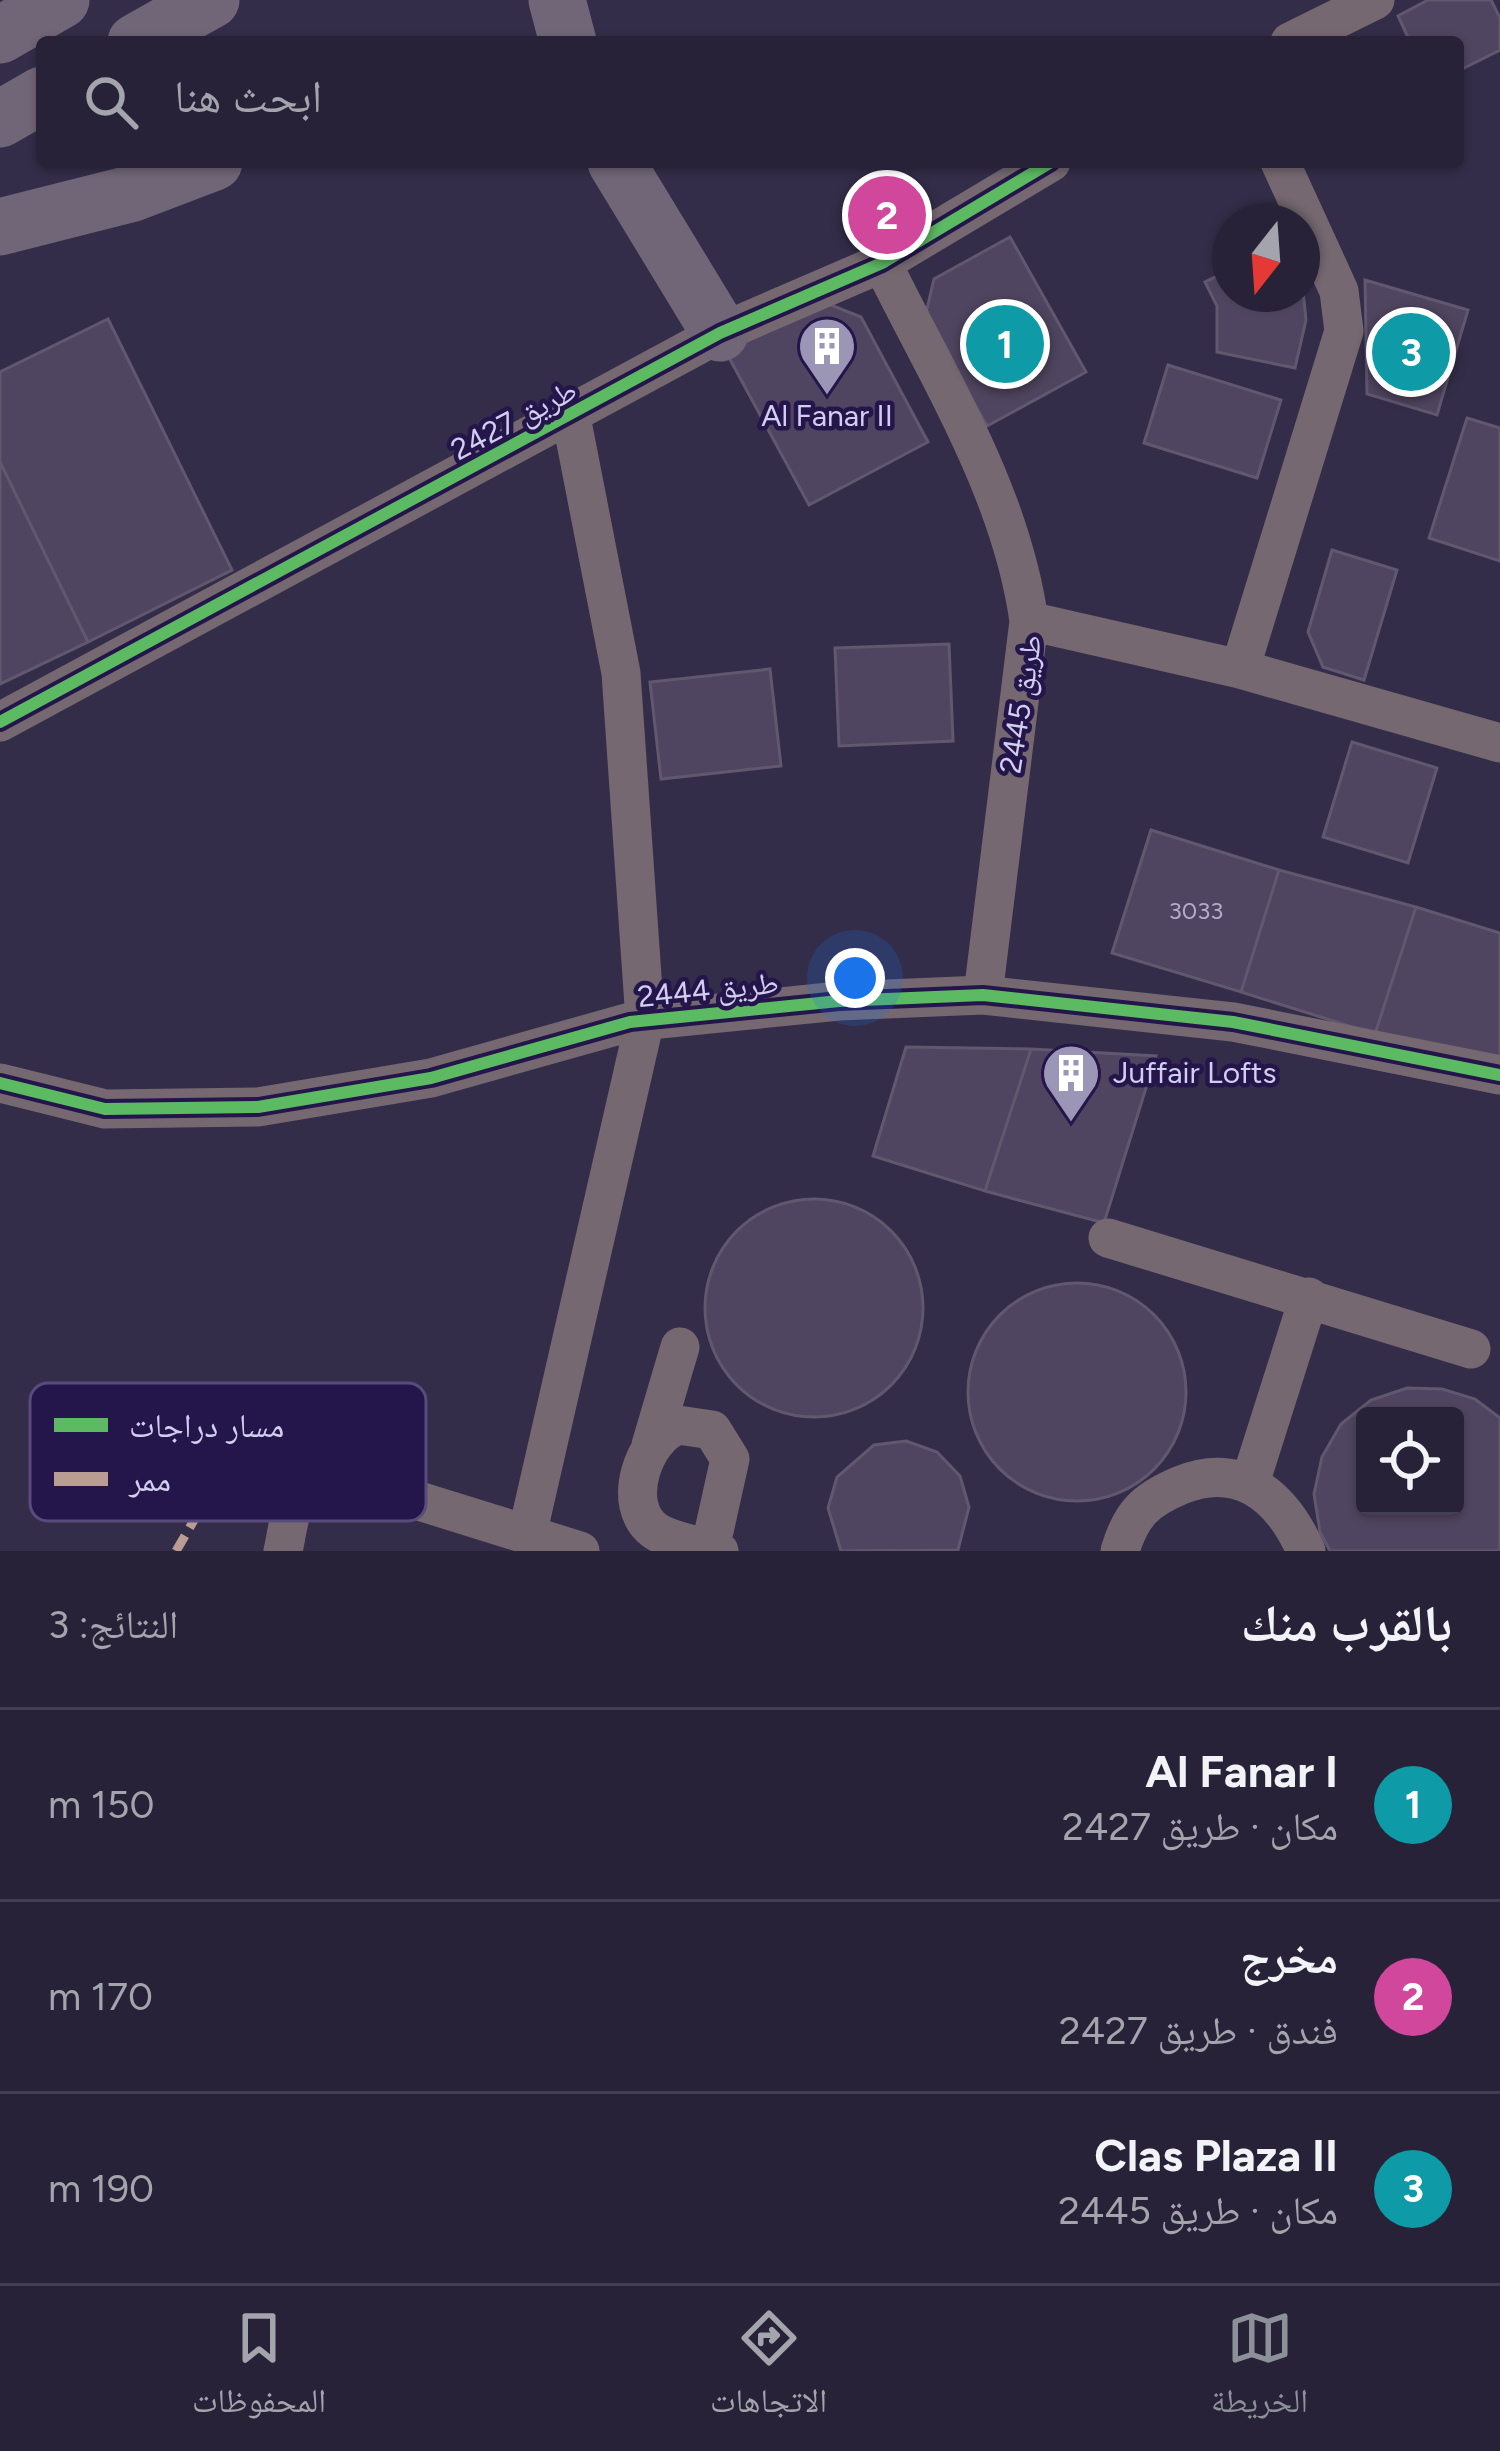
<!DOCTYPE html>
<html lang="ar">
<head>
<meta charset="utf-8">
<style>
	body { margin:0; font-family:Figtree,"Noto Naskh Arabic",sans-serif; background:#2f2a3f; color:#f1f3f6; direction:rtl }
	.controls { position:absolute; right:36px; bottom:36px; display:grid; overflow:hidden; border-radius:12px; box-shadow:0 3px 9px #0004 }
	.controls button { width:108px; height:108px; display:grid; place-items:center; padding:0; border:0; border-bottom:3px solid #433f52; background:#272237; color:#f1f3f6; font:60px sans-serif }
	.compass { position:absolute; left:1212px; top:204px; width:108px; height:108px; border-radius:50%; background:#272237; box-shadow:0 3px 9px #0004; rotate:197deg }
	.you { position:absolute; left:855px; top:978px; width:42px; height:42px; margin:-30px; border:9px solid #fff; border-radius:50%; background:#1a73e8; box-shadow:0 0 0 18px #1a73e833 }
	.badge { display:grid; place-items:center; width:78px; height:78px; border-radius:50%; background:#8c9099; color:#fff; font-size:39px; font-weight:700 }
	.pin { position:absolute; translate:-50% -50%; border:6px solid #fff; box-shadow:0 3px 12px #0006 }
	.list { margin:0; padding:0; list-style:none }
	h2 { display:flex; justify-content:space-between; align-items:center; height:156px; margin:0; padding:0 48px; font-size:51px }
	h2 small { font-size:39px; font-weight:400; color:#a4a4ad }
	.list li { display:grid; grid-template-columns:78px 1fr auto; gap:36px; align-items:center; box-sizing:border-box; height:192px; padding:0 48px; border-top:3px solid #433f52 }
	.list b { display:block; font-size:45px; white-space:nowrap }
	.list p { margin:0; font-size:39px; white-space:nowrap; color:#a4a4ad }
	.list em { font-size:39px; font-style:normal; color:#a4a4ad }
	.icon { flex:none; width:66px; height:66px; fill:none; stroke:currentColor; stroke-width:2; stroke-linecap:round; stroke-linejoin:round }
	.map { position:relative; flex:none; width:1500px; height:1551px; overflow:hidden; direction:ltr }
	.search { position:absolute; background:#272237; box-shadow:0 3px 9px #0004; left:36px; right:36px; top:36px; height:132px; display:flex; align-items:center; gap:30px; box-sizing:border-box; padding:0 42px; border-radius:12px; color:#a4a4ad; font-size:45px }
	.sheet { height:732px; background:#272237 }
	nav { display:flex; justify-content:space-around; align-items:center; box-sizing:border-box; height:168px; border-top:3px solid #433f52; background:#272237; font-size:33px; color:#a4a4ad }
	nav a { display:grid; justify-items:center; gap:6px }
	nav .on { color:#8c9099 }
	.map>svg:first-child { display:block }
</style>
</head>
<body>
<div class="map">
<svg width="1500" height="1551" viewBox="0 0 1500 1551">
	<rect width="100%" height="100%" fill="#342d49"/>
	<path fill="#504560" stroke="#61576e" stroke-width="3" fill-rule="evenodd" d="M1428,0h63l9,18v32l-42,21v-29h-48l-12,-26z
		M1010,237l76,135 -99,54 -62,-109 9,-38z
		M1230,270v24h72v-13l4,39 -11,48 -78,-16v-46l-12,-24z
		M1365,280l103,30 -31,105 -70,-21z
		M821,301l40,16 67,125 -119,63 -83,-153z
		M108,319l124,251 -144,72 -88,-180v-90z
		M1168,365l113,35 -24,78 -113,-35z
		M1467,418l33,10v133l-71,-23z
		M0,462l88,180 -88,42z
		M1332,550l65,20 -33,110 -41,-13 -15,-35z
		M949,644l4,97 -114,5 -4,-98z
		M770,669l11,97 -120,13 -11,-97z
		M1352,742l85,26 -29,95 -85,-26z
		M1151,830l128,40 -38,122 -129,-39z
		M1279,870l137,37 -41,127 -134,-42z
		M1416,907l84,26v141l-125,-40z
		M906,1047l125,2 -46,142 -112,-35z
		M1031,1049l125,7 -52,167 -119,-32z
		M705 1308a109 109 0 1 1 218 0a109 109 0 1 1-218 0Z
		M968 1392a109 109 0 1 1 218 0a109 109 0 1 1-218 0Z
		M1407,1388l35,1 33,10 25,19v133h-170l-10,-19 -6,-38 8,-37 19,-33 30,-24zM1365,1416h90v90h-90z
		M906,1441l31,11 23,24 9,31 -11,43 -117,1 -13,-43 9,-31 37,-32z"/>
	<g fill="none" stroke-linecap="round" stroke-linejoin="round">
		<path stroke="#756871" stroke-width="39" d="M1290,42l85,-42
			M882,263c57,116 129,229 147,358l-46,374
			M1029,621l211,48 260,74
			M1240,669l104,-338 -5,-40 -59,-129
			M0,722l720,-389 162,-70 169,-101
			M0,1083l105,26 153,-2 173,-29 199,-56 209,-21 144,-6 250,27 267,53
			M1108,1238l363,111
			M651,1445l29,-98
			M1250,1483l59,-186
			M527,1535l118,-515 -24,-347 -50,-256
			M710,1549l20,-90 -18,-29 -34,-5c-34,12 -58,79 -24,105 16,12 45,15 65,21
			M283,1551c7,-30 8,-76 46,-78l251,78
			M1120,1551c11,-37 25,-51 61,-66 60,-24 101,12 125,66"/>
		<path stroke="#716677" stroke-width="57" d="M557,0l11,42
			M0,35l61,-35
			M136,42l75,-42
			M0,119l42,-24
			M616,162l104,171
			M0,227l130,-33 84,-32"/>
		<path stroke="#b99d93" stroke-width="9" stroke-dasharray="18 9" stroke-linecap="butt" d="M176,1551c38,-63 82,-166 156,-77"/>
		<g stroke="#24154b" stroke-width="20">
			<path id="cycleway" d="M0,722l720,-389 162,-70 169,-101
				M0,1083l105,26 153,-2 173,-29 199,-56 209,-21 144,-6 250,27 267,53"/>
		</g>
		<use href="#cycleway" stroke="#5cba63" stroke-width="12"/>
	</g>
	<defs>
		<g id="building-pin" transform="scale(3)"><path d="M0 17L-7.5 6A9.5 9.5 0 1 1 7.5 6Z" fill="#9b96b6" stroke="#24154b"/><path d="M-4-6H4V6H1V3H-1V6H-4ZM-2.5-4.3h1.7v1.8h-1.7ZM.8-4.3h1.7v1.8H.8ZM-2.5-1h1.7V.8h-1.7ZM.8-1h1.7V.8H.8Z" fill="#fff"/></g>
	</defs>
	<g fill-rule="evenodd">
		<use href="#building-pin" x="827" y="346"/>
		<use href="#building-pin" x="1071" y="1073"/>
	</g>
	<g text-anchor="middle" stroke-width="9" stroke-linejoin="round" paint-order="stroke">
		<g font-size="24" fill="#b2accc">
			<text x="1196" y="919">3033</text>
		</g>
		<g font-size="30" fill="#d2cef0" stroke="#24154b">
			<text x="827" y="426">Al Fanar II</text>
			<text x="1113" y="1083" text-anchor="start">Juffair Lofts</text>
		</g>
		<g font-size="30" fill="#d2cef0" stroke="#24154b">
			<text transform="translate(514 420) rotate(-28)" y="10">طريق 2427</text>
			<text transform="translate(1021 704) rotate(-81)" y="10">طريق 2445</text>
			<text transform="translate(708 990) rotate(-6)" y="10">طريق 2444</text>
		</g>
	</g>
	<rect x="30" y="1383" width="396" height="138" rx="18" fill="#24154b" stroke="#584c7d" stroke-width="3"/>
	<rect x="54" y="1418" width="54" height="14" fill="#5cba63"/>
	<rect x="54" y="1472" width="54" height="14" fill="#b99d93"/>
	<g font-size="33" fill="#d2cef0">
		<text x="129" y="1437">مسار دراجات</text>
		<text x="129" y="1491">ممر</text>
	</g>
</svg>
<div class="controls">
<button><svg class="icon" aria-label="locate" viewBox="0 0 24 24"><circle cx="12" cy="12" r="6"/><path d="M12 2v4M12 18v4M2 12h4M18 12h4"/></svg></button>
</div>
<svg class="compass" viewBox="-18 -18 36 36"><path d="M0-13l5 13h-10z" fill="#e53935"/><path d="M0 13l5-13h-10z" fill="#a4a4ad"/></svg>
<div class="you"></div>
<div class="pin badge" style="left:1005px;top:344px;background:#0f9aa8">1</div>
<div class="pin badge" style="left:887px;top:215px;background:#d1479c">2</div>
<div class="pin badge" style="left:1411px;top:352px;background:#0f9aa8">3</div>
<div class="search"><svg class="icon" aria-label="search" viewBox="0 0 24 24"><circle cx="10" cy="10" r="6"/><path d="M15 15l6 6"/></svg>ابحث هنا</div>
</div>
<section class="sheet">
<h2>بالقرب منك<small>النتائج: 3</small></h2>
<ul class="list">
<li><span class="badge" style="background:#0f9aa8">1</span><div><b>Al Fanar I</b><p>مكان · طريق 2427</p></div><em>150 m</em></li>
<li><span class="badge" style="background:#d1479c">2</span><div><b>مخرج</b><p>فندق · طريق 2427</p></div><em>170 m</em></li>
<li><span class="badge" style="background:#0f9aa8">3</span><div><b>Clas Plaza II</b><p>مكان · طريق 2445</p></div><em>190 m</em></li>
</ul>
</section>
<nav>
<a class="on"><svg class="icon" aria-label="map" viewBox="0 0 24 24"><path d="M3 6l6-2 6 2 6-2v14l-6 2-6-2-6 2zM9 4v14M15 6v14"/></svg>الخريطة</a>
<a><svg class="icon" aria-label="directions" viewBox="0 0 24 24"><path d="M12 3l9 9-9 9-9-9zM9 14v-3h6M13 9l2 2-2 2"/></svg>الاتجاهات</a>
<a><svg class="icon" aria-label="saved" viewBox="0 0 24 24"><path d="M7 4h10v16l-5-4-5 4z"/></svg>المحفوظات</a>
</nav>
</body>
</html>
